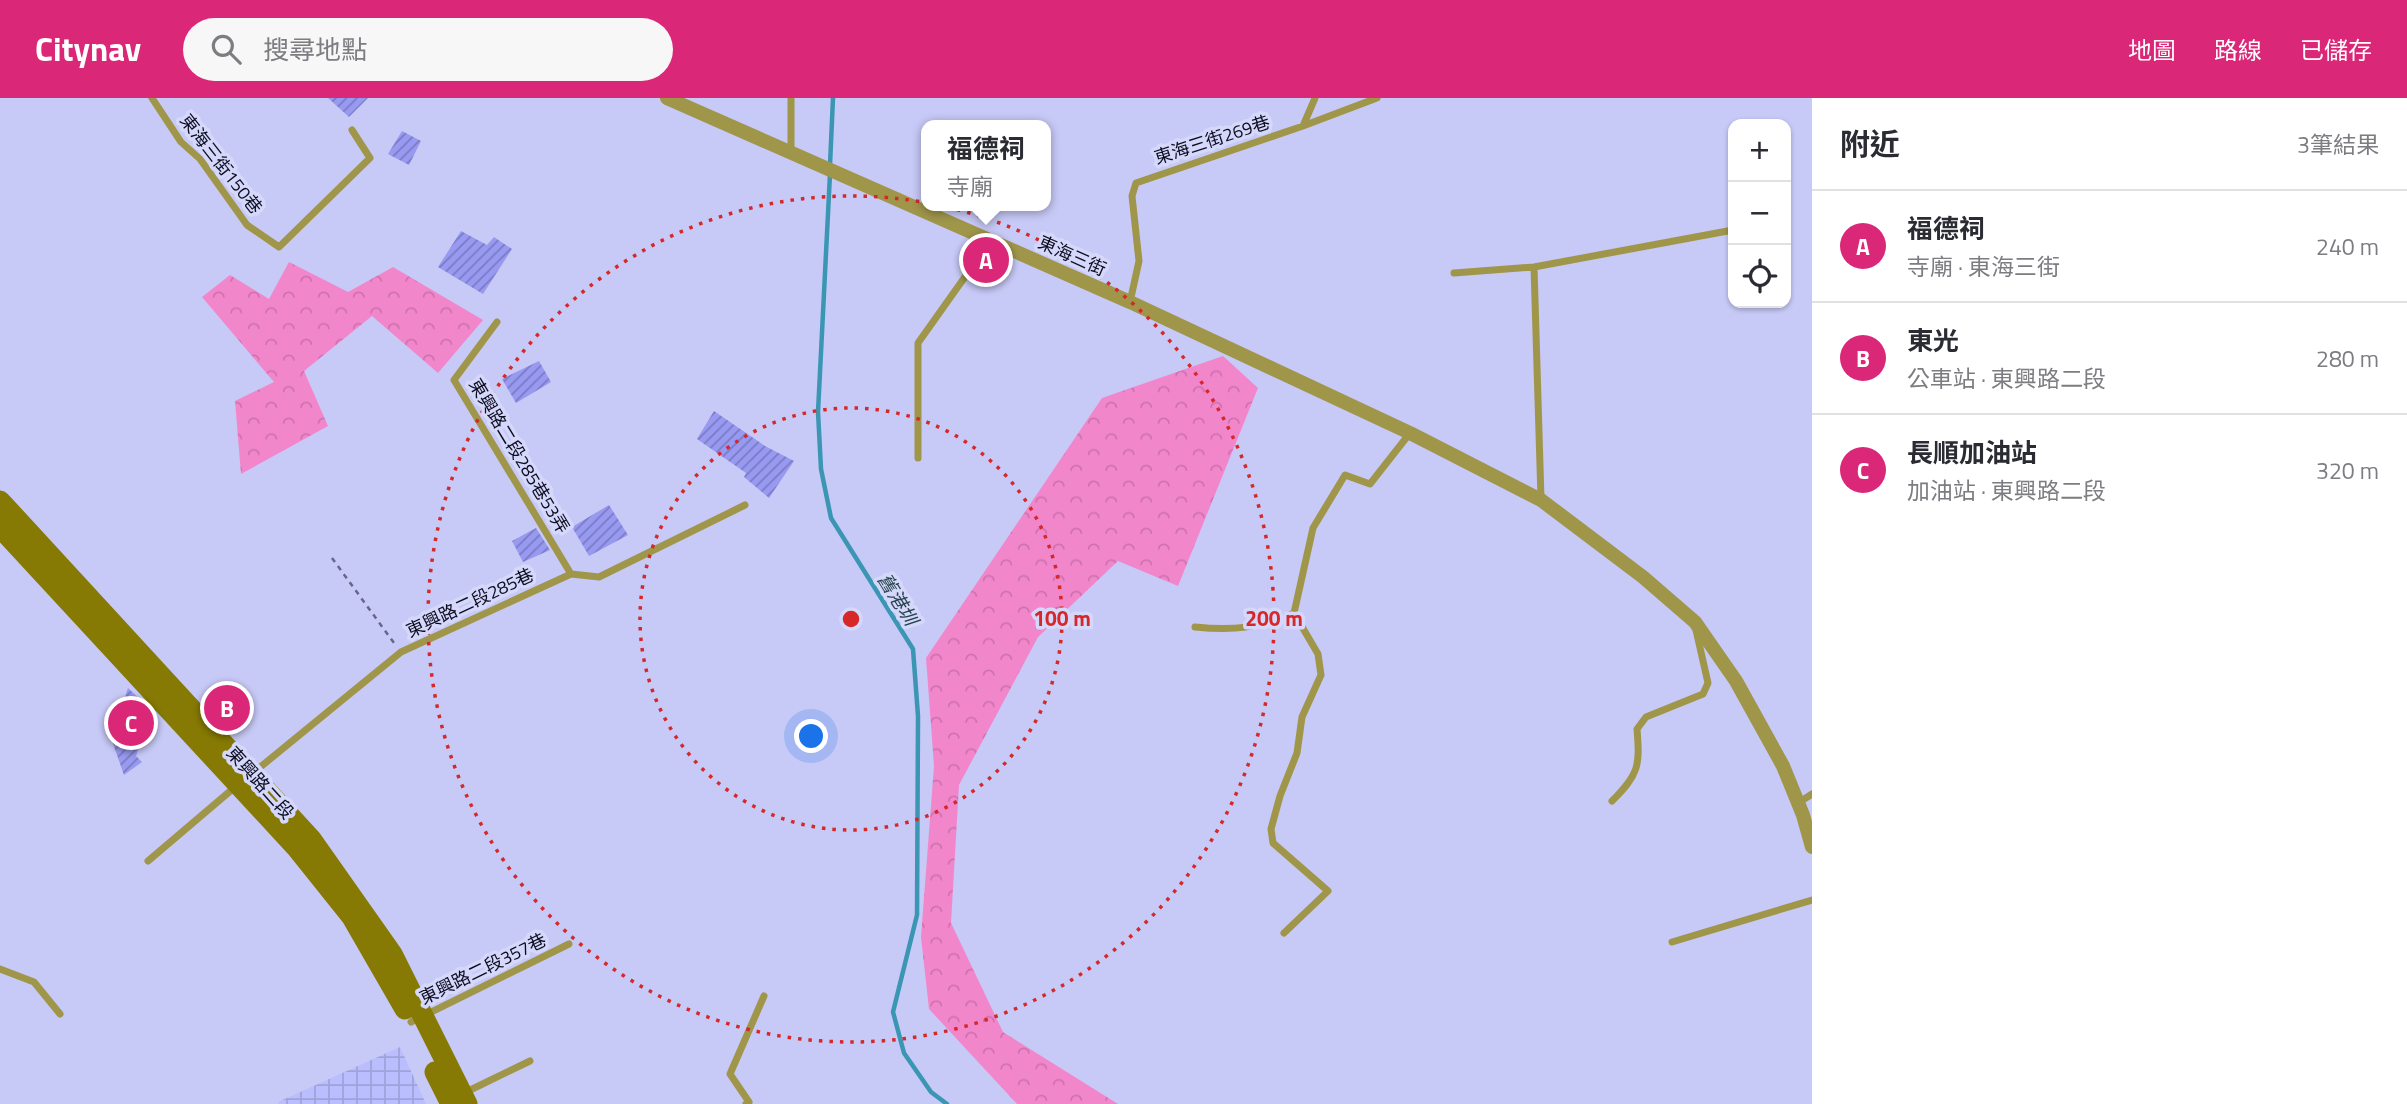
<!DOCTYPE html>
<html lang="zh-TW">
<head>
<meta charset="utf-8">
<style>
	body { margin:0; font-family:"Titillium Web","Noto Sans TC",sans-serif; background:#f7f7f7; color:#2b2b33 }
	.controls { position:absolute; right:21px; top:21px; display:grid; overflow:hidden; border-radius:14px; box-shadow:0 2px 5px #0004 }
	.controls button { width:63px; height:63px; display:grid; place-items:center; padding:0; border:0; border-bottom:2px solid #e1e1e2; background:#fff; color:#2b2b33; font:35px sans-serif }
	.you { position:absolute; left:812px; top:639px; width:24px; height:24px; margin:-18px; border:5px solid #fff; border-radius:50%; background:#1a73e8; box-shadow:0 0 0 10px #1a73e833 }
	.badge { display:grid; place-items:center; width:46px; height:46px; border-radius:50%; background:#db2777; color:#fff; font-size:23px; font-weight:700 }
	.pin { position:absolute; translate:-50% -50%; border:4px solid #fff; box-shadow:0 2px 7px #0006 }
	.popup { position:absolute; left:921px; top:22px; width:130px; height:91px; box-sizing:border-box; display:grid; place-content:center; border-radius:14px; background:#fff; filter:drop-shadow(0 2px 5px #0005); font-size:23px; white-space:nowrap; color:#7c7c81 }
	.popup b { font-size:26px; color:#2b2b33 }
	.popup::after { content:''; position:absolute; left:50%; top:100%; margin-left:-14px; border:14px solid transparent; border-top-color:#fff }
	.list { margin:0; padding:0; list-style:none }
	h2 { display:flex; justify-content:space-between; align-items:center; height:91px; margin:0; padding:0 28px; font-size:30px }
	h2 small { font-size:23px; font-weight:400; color:#7c7c81 }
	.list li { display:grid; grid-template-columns:46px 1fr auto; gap:21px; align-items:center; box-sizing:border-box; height:112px; padding:0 28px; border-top:2px solid #e1e1e2 }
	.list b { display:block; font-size:26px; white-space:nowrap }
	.list p { margin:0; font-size:23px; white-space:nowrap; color:#7c7c81 }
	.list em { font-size:23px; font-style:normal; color:#7c7c81 }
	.icon { flex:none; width:38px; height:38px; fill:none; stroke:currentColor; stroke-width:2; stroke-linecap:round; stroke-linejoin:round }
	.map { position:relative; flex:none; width:1812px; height:1006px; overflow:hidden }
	header { display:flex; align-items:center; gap:42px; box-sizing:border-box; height:98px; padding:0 35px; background:#db2777; color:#fff }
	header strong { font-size:33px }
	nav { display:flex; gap:38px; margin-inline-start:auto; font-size:24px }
	.search { width:490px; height:63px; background:#f7f7f7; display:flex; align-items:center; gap:18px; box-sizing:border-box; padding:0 24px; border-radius:38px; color:#7c7c81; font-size:26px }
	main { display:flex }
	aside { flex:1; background:#fff }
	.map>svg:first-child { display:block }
</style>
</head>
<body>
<header>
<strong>Citynav</strong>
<div class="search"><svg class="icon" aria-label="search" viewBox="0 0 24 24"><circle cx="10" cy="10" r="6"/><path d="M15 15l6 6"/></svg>搜尋地點</div>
<nav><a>地圖</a><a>路線</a><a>已儲存</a></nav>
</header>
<main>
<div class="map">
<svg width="1812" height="1006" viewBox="0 0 1812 1006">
	<defs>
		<pattern id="industrial-grid" width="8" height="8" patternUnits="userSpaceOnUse" patternTransform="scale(1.75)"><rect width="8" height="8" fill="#bbbefe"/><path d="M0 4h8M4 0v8" fill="none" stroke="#a0a2d9"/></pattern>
		<pattern id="forest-crowns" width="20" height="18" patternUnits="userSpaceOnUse" patternTransform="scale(1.75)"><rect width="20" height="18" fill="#f286cb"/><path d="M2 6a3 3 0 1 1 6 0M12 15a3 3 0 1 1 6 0" fill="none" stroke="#ce72ae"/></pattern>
		<pattern id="building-hatch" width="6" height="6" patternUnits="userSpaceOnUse" patternTransform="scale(1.75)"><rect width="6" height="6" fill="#9899f1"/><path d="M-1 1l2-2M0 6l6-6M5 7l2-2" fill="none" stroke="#7a7bc3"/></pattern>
	</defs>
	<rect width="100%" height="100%" fill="#c7c9f7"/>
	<path fill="url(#industrial-grid)" d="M400,949l26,57h-147l-1,-2z"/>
	<path fill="url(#forest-crowns)" d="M289,164l59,30 45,-25 90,53 -45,53 -66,-57 -68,55 24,55 -87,48 -6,-73 39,-19 -72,-85 28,-22 39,24z
		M1223,258l35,32 -80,198 -60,-25 -80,76 -79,148 -8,138 52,109 115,72h-101l-88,-95 -8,-72 13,-171 -8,-108 176,-260z"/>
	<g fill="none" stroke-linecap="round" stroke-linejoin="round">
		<path stroke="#3a96b3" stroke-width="4.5" d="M830,67l3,-67
			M830,76l-12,238 3,57 10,49 82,131 5,67 -1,199 -24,97 11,41 27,39 16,12"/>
	</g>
	<path fill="url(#building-hatch)" d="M328,0h40l-19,19z
		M402,33l19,10 -12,24 -21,-11z
		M461,133l26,14 7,-8 18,12 -29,45 -45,-27z
		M539,263l12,21 -35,21 -14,-24z
		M714,313l51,35 29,15 -25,37 -25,-21 2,-4 -49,-34z
		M609,407l19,30 -39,21 -17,-29z
		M536,430l14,22 -27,12 -11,-21z
		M128,590l23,22 -15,46 6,6 -18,13 -13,-37z"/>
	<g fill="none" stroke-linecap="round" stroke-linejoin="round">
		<path stroke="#666786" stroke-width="2.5" stroke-dasharray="5 5" stroke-linecap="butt" d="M332,460l62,85"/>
		<path stroke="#a0964a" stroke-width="7" d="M152,0l29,44 19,17 47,66 32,22 91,-89 -18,-28
			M791,0v54
			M1303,28l74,-28
			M1534,169l7,232
			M1454,175l80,-6 199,-37
			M1130,204l9,-41 -7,-65 4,-13 167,-57 12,-28
			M497,224l-43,58 117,194
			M918,360v-115l49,-69 7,-40
			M1195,529c40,4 62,1 99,-14
			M253,675l148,-121 170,-78 28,3 146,-72
			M1612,703c27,-27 28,-35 25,-72l9,-12 57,-23 5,-11 -12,-53
			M1798,705l14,-9
			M148,763l87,-74
			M1284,835l44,-42 -55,-48 -2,-14 9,-33 17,-43 5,-36 19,-42 -3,-21 -24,-41 19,-85 32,-53 25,9 40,-51
			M1672,844l140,-42
			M0,871l34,13 26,32
			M411,924l158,-78
			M464,995l66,-32
			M746,1006l3,-2 -19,-28 34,-78"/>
		<path stroke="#a0964a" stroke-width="14" d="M667,0l463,204 280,131 131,67 102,77 52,45 41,59 47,85 20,49 9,32"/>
		<path stroke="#867a04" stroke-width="21" d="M0,403l311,338 81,115 75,150
			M0,429l296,320 56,70 53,92
			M435,974l16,32"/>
	</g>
	<g fill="none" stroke="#d62828" stroke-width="3.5" stroke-dasharray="3.5 7">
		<circle cx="851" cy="521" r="211"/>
		<circle cx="851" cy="521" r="423"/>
	</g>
	<g text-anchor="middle" stroke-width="7" stroke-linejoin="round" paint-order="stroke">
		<g font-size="18" fill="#0d0d20" stroke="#d5d8fa">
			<text transform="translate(1212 42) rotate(-18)" y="6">東海三街269巷</text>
			<text transform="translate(221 66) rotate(52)" y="6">東海三街150巷</text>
			<text transform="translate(1072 158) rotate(24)" y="6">東海三街</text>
			<text transform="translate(519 358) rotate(59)" y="6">東興路二段285巷53弄</text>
			<text transform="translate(470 505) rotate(-25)" y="6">東興路二段285巷</text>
			<text transform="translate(260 685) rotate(48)" y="6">東興路二段</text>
			<text transform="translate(483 871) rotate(-26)" y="6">東興路二段357巷</text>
		</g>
		<g font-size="19" font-style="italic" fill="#28444e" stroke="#d5d8fa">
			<text transform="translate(898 501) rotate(58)" y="7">舊港圳</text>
		</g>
	</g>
	<circle cx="851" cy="521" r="10" fill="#d62828" stroke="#d5d8fa" stroke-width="3.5"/>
	<g font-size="21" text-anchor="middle" font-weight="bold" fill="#d62828" stroke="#d5d8fa" stroke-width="7" stroke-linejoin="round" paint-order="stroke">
		<text x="1062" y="528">100 m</text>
		<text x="1274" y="528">200 m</text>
	</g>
</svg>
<div class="controls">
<button>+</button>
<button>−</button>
<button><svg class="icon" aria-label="locate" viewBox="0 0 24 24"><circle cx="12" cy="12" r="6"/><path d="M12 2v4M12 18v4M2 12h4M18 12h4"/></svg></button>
</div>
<div class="you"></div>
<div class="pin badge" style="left:986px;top:162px">A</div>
<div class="popup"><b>福德祠</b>寺廟</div>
<div class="pin badge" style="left:227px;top:610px">B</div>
<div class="pin badge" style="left:131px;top:625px">C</div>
</div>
<aside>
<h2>附近<small>3筆結果</small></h2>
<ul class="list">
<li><span class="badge">A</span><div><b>福德祠</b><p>寺廟 · 東海三街</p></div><em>240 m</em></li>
<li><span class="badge">B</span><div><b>東光</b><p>公車站 · 東興路二段</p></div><em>280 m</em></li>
<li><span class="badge">C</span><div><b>長順加油站</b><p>加油站 · 東興路二段</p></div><em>320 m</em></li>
</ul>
</aside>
</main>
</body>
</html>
